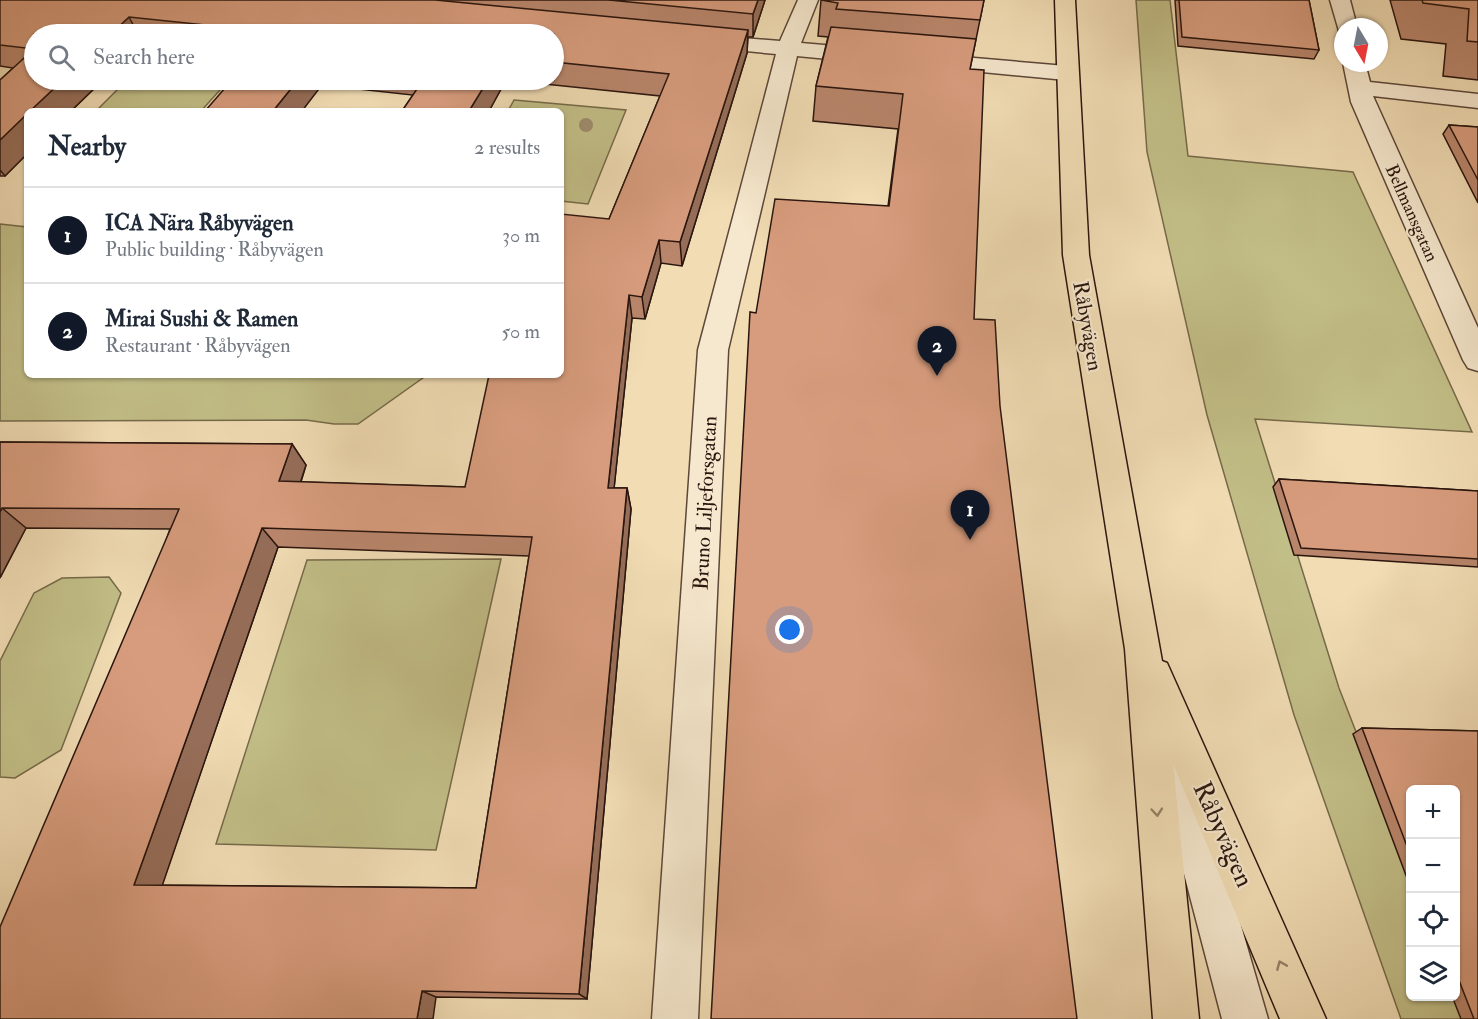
<!DOCTYPE html>
<html lang="en">
<head>
<meta charset="utf-8">
<style>
	body { margin:0; font-family:"IM FELL Double Pica",serif; background:#f6f6f7; color:#1f2937 }
	.controls { position:absolute; right:18px; bottom:18px; display:grid; overflow:hidden; border-radius:9px; box-shadow:0 2px 4px #0004 }
	.controls button { width:54px; height:54px; display:grid; place-items:center; padding:0; border:0; border-bottom:2px solid #e0e1e3; background:#fff; color:#1f2937; font:30px sans-serif }
	.compass { position:absolute; left:1334px; top:18px; width:54px; height:54px; border-radius:50%; background:#fff; box-shadow:0 2px 4px #0004; rotate:170deg }
	.you { position:absolute; left:790px; top:630px; width:21px; height:21px; margin:-15px; border:4px solid #fff; border-radius:50%; background:#1a73e8; box-shadow:0 0 0 9px #1a73e833 }
	.badge { display:grid; place-items:center; width:39px; height:39px; border-radius:50%; background:#111827; color:#fff; font-size:20px; font-weight:700 }
	.pin { position:absolute; translate:-50% -50px; filter:drop-shadow(0 2px 3px #0008) }
	.pin::after { content:''; position:absolute; top:32px; width:21px; height:18px; background:inherit; clip-path:polygon(0 0,100% 0,50% 100%) }
	.list { margin:0; padding:0; list-style:none }
	h2 { display:flex; justify-content:space-between; align-items:center; height:78px; margin:0; padding:0 24px; font-size:26px }
	h2 small { font-size:20px; font-weight:400; color:#747a83 }
	.list li { display:grid; grid-template-columns:39px 1fr auto; gap:18px; align-items:center; box-sizing:border-box; height:96px; padding:0 24px; border-top:2px solid #e0e1e3 }
	.list b { display:block; font-size:22px; white-space:nowrap }
	.list p { margin:0; font-size:20px; white-space:nowrap; color:#747a83 }
	.list em { font-size:20px; font-style:normal; color:#747a83 }
	.icon { flex:none; width:33px; height:33px; fill:none; stroke:currentColor; stroke-width:2; stroke-linecap:round; stroke-linejoin:round }
	.map { position:relative; flex:none; width:1478px; height:1019px; overflow:hidden }
	.search { position:absolute; background:#fff; box-shadow:0 2px 4px #0004; left:24px; top:24px; width:540px; height:66px; display:flex; align-items:center; gap:15px; box-sizing:border-box; padding:0 21px; border-radius:33px; color:#747a83; font-size:22px }
	.panel { position:absolute; background:#fff; box-shadow:0 2px 4px #0004; left:24px; top:108px; width:540px; height:270px; border-radius:9px }
	.map>svg:first-child { display:block }
</style>
</head>
<body>
<div class="map">
<svg width="1478" height="1019" viewBox="0 0 1478 1019">
	<rect width="100%" height="100%" fill="#f1dcb4"/>
	<filter id="stains"><feTurbulence type="fractalNoise" baseFrequency=".00333" numOctaves="4"/><feColorMatrix values="0 0 0 0 .2 0 0 0 0 .09 0 0 0 0 .02 0 0 0 .5 -.17"/></filter>
	<radialGradient id="worn" r=".72"><stop offset=".6" stop-color="#630" stop-opacity="0"/><stop offset="1" stop-color="#630" stop-opacity=".3"/></radialGradient>
	<path fill="#c2be87" stroke="#766a4a" stroke-width="1.5" d="M1136,0h34l18,156 165,16 119,260 -217,-13 84,269 71,183v125h46l12,23h-67l-107,-304 -87,-300 -60,-263z
		M127,80h102l-28,31h-105z
		M514,100l112,10 -38,94 -27,-3v-90h-53z
		M0,224l27,3v148h400l-69,49h-24l-28,-4 -306,1z
		M501,559l-65,291 -220,-6 91,-284z
		M109,577l12,16 -60,157 -46,28 -15,-1v-116l34,-68 28,-15z"/>
	<g fill="none" stroke-linecap="round" stroke-linejoin="round">
		<g stroke="#5c4738" stroke-width="3">
			<path id="minor" d="M798,0h20l-17,43 69,6 8,2 3,5 -3,5 -8,2 -73,-7 -69,294 -30,669h-46l46,-669 78,-296 -72,-7 -8,-1 -3,-5 3,-5 8,-1 76,6z
				M1330,0h20l7,27h-14v6l-4,-2z
				M928,54l138,12 8,2 3,5 -3,5 -8,2 -146,-14 -3,-5 3,-5z
				M1343,63h22l5,19 108,12v14l-105,-12 105,232v43l-10,-3 -5,-8 -112,-258z
				M1166,713l14,6 5,13 83,287h-46l-75,-287 5,-13z"/>
		</g>
		<g stroke="#2a150e" stroke-width="3">
			<path id="major" d="M1055,0h20l14,255 73,406 5,2 159,356h-46l-107,-255 26,255h-46l-28,-370 -62,-394z"/>
		</g>
		<use href="#minor" fill="#f6e8ce" fill-rule="evenodd"/>
		<use href="#major" fill="#f1dcb4" fill-rule="evenodd"/>
	</g>
	<circle fill="#9d8b6c" cx="586" cy="125" r="7"/>
	<path fill="#b9866c" stroke="#2a150e" stroke-width="1.5" fill-rule="evenodd" d="M0,0h765l-12,37h-5l-1,16 -65,213 -21,-3 -16,56 -13,-1 -18,170h13l4,21 -44,490 -151,-2 -436,22 170,-490 -144,-1 -26,50v-136l292,2 14,21 -5,17 164,5 144,-268 51,-123 -154,-16 -17,31h-87l11,-16 -91,-10 -90,-5h322v-46h-520l69,46 -32,31h-44v43l-22,22h-5v-96l13,-12 -13,-2zM278,547l251,9 -53,332 -314,-3z
		M821,0h163l-14,69 4,250 -218,-6 132,-107 10,-77 -85,-8 3,-35 12,-49 -10,-1z
		M1175,0h134l10,50 -5,9 -136,-13z
		M1390,0h88v80l-35,-4 3,-32 -45,-5z
		M1449,125l29,2v76l-35,-69z
		M1279,479l199,12v76l-184,-12 -21,-68z
		M1362,728l116,3v288h-17l-9,-23h3v-207h-45v97l-57,-152z"/>
	<path fill="#966d58" stroke="#2a150e" stroke-width="1.5" d="M758,0h7l-12,37v-23z
		M129,17l9,17h-27z
		M748,30l-1,23 -65,213 -2,-24z
		M63,80h40l-32,31h-41z
		M298,80h22l2,5 -20,26h-29z
		M488,80h18l-17,31h-20z
		M27,114v40l-22,22 -5,-6v-30z
		M659,240l2,23 -16,56 -3,-22z
		M629,295l3,23 -20,190 -4,-20z
		M292,444l14,21 -12,37 -15,-21z
		M627,488l4,21 -44,490 -8,-5z
		M2,508l24,20 -26,50v-66z
		M262,528l16,19 -119,348 -25,-10z
		M422,991l14,6 -3,22h-16z"/>
	<path fill="#d79c7d" stroke="#2a150e" stroke-width="1.5" fill-rule="evenodd" d="M0,0h435l313,30 -68,212 -21,-2 -17,57 -13,-2 -21,193h19l-48,506 -157,-3 -5,28h-417v-92l179,-418 -177,-1 -2,4v-70l292,2 -13,37 186,6 24,-112h72v-161l48,5 60,-145 -115,-12v-28h-283l2,-2 -144,-15 -18,17h-77v15l-34,-4zM262,528l270,9 -56,351 -342,-3z
		M609,0h149l-5,14z
		M821,0h163l-4,20 -144,-11 2,-6z
		M1179,0h130l10,50 -137,-13z
		M1422,0h56v42l-11,-1 2,-32 -46,-6z
		M831,27l145,12 -6,30 14,1 -10,249 21,1 5,86 77,613h-366l39,-707 6,1 19,-114 114,7 14,-112 -87,-8z
		M34,49v31h29l-33,31h-3v3l-27,26v-60z
		M232,80h66l-25,31h-68z
		M423,80h65l-19,31h-67z
		M1449,125l29,2v53z
		M1279,479l199,12v68l-177,-11z
		M1362,728l116,3v288h-4l-19,-49v-181h-45v65z"/>
	<defs><path id="oneway-chevron" d="M-2-3.5L2.5 0L-2 3.5" fill="none" stroke-width="1.6" stroke-linecap="round" stroke-linejoin="round" transform="scale(1.5)"/></defs>
	<g stroke="#978269">
		<use href="#oneway-chevron" transform="translate(1157 812) rotate(85)"/>
		<use href="#oneway-chevron" transform="translate(1281 965) rotate(-113)"/>
	</g>
	<g text-anchor="middle" stroke-width="4.5" stroke-linejoin="round" paint-order="stroke">
		<g font-size="18" fill="#2a150e" stroke="#f6e8ce">
			<text transform="translate(1412 213) rotate(66)" y="6">Bellmansgatan</text>
		</g>
		<g font-size="21" fill="#2a150e" stroke="#f6e8ce">
			<text transform="translate(1088 326) rotate(80)" y="7">Råbyvägen</text>
			<text transform="translate(705 503) rotate(-87)" y="7">Bruno Liljeforsgatan</text>
		</g>
		<g font-size="26" fill="#2a150e" stroke="#f6e8ce">
			<text transform="translate(1224 834) rotate(66)" y="9">Råbyvägen</text>
		</g>
	</g>
	<rect width="100%" height="100%" filter="url(#stains)"/>
	<rect width="100%" height="100%" fill="url(#worn)"/>
</svg>
<div class="controls">
<button>+</button>
<button>−</button>
<button><svg class="icon" aria-label="locate" viewBox="0 0 24 24"><circle cx="12" cy="12" r="6"/><path d="M12 2v4M12 18v4M2 12h4M18 12h4"/></svg></button>
<button><svg class="icon" aria-label="layers" viewBox="0 0 24 24"><path d="M12 4l9 5-9 5-9-5zM3 14l9 5 9-5"/></svg></button>
</div>
<svg class="compass" viewBox="-18 -18 36 36"><path d="M0-13l5 13h-10z" fill="#e53935"/><path d="M0 13l5-13h-10z" fill="#747a83"/></svg>
<div class="you"></div>
<div class="pin badge" style="left:970px;top:540px">1</div>
<div class="pin badge" style="left:937px;top:376px">2</div>
<div class="search"><svg class="icon" aria-label="search" viewBox="0 0 24 24"><circle cx="10" cy="10" r="6"/><path d="M15 15l6 6"/></svg>Search here</div>
<section class="panel">
<h2>Nearby<small>2 results</small></h2>
<ul class="list">
<li><span class="badge">1</span><div><b>ICA Nära Råbyvägen</b><p>Public building · Råbyvägen</p></div><em>30 m</em></li>
<li><span class="badge">2</span><div><b>Mirai Sushi &amp; Ramen</b><p>Restaurant · Råbyvägen</p></div><em>50 m</em></li>
</ul>
</section>
</div>
</body>
</html>
